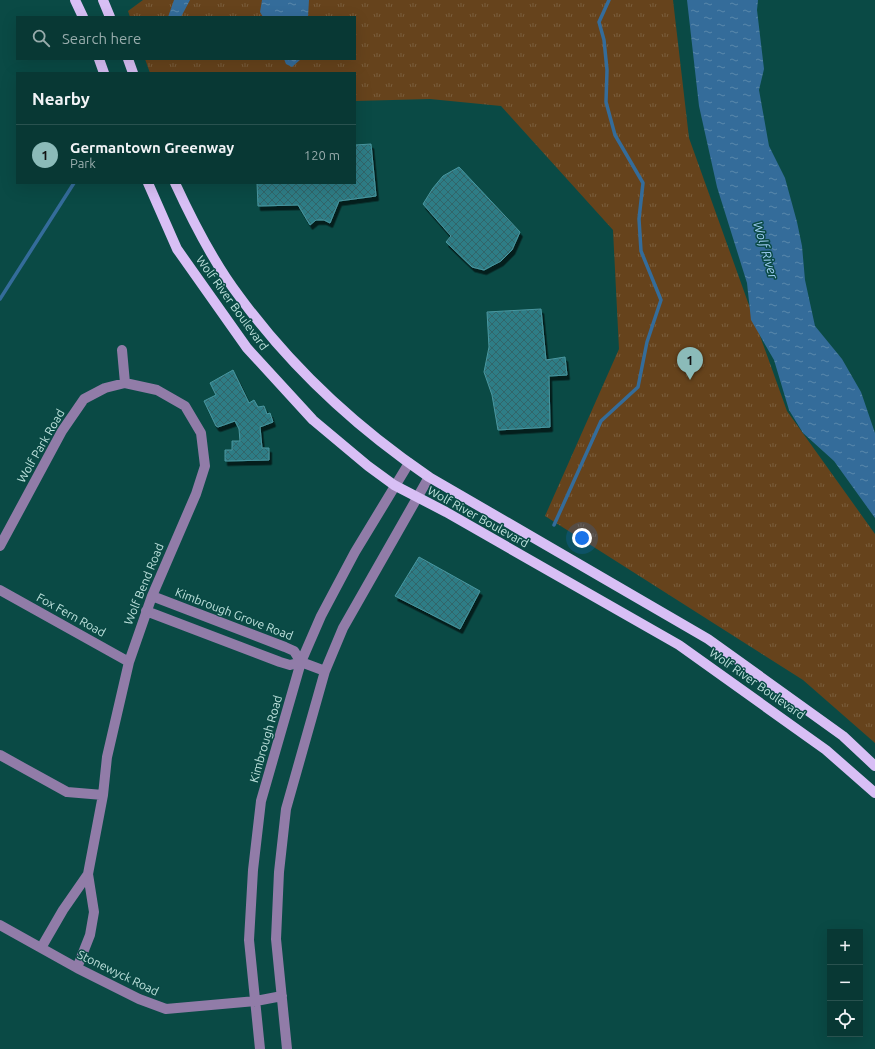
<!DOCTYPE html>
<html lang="en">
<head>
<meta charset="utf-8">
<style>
	body { margin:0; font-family:Ubuntu,sans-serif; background:#113f3c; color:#f1f3f6 }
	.controls { position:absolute; right:12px; bottom:12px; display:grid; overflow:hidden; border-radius:0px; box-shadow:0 4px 16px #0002 }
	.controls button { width:36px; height:36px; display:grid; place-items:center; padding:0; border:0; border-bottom:1px solid #29524f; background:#083834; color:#f1f3f6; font:20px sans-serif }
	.you { position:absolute; left:582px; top:538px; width:14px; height:14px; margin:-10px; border:3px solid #fff; border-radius:50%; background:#1a73e8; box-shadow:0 0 0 6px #1a73e833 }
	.badge { display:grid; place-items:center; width:26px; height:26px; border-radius:50%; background:#8bbbb9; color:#111; font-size:13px; font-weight:700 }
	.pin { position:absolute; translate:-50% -33px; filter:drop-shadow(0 1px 2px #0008) }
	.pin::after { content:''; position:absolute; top:21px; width:14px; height:12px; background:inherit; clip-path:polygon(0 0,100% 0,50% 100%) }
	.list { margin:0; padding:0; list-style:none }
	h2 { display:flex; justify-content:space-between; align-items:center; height:52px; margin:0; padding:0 16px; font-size:17px }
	h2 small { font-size:13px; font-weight:400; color:#98acac }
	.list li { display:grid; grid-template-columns:26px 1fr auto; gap:12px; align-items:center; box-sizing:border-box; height:60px; padding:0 16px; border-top:1px solid #29524f }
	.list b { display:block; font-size:15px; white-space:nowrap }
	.list p { margin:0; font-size:13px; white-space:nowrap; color:#98acac }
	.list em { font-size:13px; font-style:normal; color:#98acac }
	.icon { flex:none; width:22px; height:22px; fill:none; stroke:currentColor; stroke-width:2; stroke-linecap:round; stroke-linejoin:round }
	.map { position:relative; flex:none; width:875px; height:1049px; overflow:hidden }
	.search { position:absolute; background:#083834; box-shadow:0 4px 16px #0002; left:16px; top:16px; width:340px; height:44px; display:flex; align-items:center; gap:10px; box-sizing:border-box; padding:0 14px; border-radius:0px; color:#98acac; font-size:15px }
	.panel { position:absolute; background:#083834; box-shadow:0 4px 16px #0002; left:16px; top:72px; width:340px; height:112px; border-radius:0px }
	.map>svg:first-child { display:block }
</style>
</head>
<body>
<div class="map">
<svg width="875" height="1049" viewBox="0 0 875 1049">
	<defs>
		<pattern id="park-tufts" width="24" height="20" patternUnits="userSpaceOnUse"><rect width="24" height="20" fill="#66431c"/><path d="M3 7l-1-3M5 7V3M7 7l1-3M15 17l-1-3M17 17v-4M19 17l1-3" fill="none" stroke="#7a5e3d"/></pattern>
		<pattern id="water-ripples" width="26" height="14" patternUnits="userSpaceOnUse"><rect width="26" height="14" fill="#346c9a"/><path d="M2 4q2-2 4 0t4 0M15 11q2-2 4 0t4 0" fill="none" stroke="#5988ac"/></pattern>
		<pattern id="building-cross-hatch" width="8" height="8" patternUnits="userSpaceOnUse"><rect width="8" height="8" fill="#2e7d86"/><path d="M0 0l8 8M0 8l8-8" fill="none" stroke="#32666b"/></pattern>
		<filter id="shadow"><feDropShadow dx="2.5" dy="4.5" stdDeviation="0" flood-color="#0009"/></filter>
	</defs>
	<rect width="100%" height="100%" fill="#0a4a45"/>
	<path fill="url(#park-tufts)" d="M143,0h530l16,138 98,273 88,123v209l-72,-63 -258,-164 74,-167 -6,-119 -112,-124 -71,-7 -75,2v-28h-205l-5,-14h210v-42h-225l-2,-6z"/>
	<path fill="url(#water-ripples)" d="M174,0h16l-9,17h-13z
		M262,0h47l-1,17h-45l-3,-5z
		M687,0h71l-1,10 7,59 -5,21 10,56 16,32 12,44 5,24 3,34 10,46 27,33 19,33 14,41v85l-41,-57 -31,-28 -14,-23 -15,-50 -23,-40 -4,-37 -30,-96 -18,-81z
		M284,59h17l-9,8 -6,-3z"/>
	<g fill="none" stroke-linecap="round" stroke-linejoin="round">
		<path stroke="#346c9a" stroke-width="3.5" d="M0,299l74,-116
			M554,525l47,-104 37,-34 9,-45 14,-42 -20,-49 -2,-32 4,-36 -28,-48 -9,-33 1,-32 -3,-30 -5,-18 10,-22"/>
	</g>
	<path fill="url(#building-cross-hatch)" stroke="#4a97a0" filter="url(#shadow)" d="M371,144l5,52 -37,5 -9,22 -6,-3h-8l-6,5 -12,-20 -40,1 -1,-23h98v-38z
		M459,167l61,65 -8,18 -11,11 -17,9 -12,-3 -26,-25 5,-6 -28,-32 10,-16 10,-12z
		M541,309l5,51 19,-3 2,18 -18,1 1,51 -52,3 -6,-35 -8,-23 5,-25 -2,-35z
		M233,370l16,33 5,-3 4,7 6,-1 3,8 3,-1 3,9 -13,5 2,21h7v12l-44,1v-11h7v-9h8l-1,-12 -4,-8 -17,6 -2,-1 -12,-25 12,-6 -6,-12z
		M419,557l61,34 -20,38 -65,-33z"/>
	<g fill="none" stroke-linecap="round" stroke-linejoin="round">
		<path stroke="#917ca8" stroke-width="10" d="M0,546l62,-115 22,-32 21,-11 20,-5
			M0,590l129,72
			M146,611l134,51 10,3 11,-3 -7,-11 -9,-4 -133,-51
			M301,662l24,9
			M0,755l67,37 36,3
			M0,925l77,43 62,31 27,10 90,-8 26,-5
			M41,948l22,-38 25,-36
			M77,968l13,-33 4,-23 -6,-38 15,-79 4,-38 22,-95 23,-66 44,-102 9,-28 -4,-33 -16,-27 -28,-16 -32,-7 -3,-33
			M260,1049l-11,-109 4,-70 8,-69 40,-139 20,-46 34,-64 54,-89
			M287,1049l-11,-110 3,-67 7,-63 39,-138 18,-43 86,-151"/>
		<path stroke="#d8bff5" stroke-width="10" d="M75,0l8,17
			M103,0l7,17
			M99,59l5,14
			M128,59l5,14
			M148,183l29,66 70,99 66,72 55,46 26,19 52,27 233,133 147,105 49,43
			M175,183c18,39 38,79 64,113 52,71 118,132 190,181l279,162 135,97 32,30"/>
	</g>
	<g text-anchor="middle" stroke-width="3" stroke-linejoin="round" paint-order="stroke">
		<g font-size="12" fill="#bee2dd" stroke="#0a4a45">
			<text transform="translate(232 303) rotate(54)" y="4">Wolf River Boulevard</text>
			<text transform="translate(41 446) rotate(-60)" y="4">Wolf Park Road</text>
			<text transform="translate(478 517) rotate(29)" y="4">Wolf River Boulevard</text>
			<text transform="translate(144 584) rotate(-68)" y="4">Wolf Bend Road</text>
			<text transform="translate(234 614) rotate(21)" y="4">Kimbrough Grove Road</text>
			<text transform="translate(71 615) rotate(29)" y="4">Fox Fern Road</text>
			<text transform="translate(757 684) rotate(35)" y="4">Wolf River Boulevard</text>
			<text transform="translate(266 739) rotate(-74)" y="4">Kimbrough Road</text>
			<text transform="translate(118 973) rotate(26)" y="4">Stonewyck Road</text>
		</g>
		<g font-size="13" font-style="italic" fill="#a1cff7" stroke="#0a4a45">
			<text transform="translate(766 250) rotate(74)" y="5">Wolf River</text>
		</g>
	</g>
</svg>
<div class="controls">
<button>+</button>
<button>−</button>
<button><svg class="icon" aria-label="locate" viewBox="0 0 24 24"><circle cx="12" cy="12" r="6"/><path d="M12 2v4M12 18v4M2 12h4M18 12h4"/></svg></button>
</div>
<div class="you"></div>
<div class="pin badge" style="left:690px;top:380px">1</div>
<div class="search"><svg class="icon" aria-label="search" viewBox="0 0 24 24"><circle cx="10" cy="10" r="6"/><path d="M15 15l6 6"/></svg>Search here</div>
<section class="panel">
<h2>Nearby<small></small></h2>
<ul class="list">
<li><span class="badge">1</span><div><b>Germantown Greenway</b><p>Park</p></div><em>120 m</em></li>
</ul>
</section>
</div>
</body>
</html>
